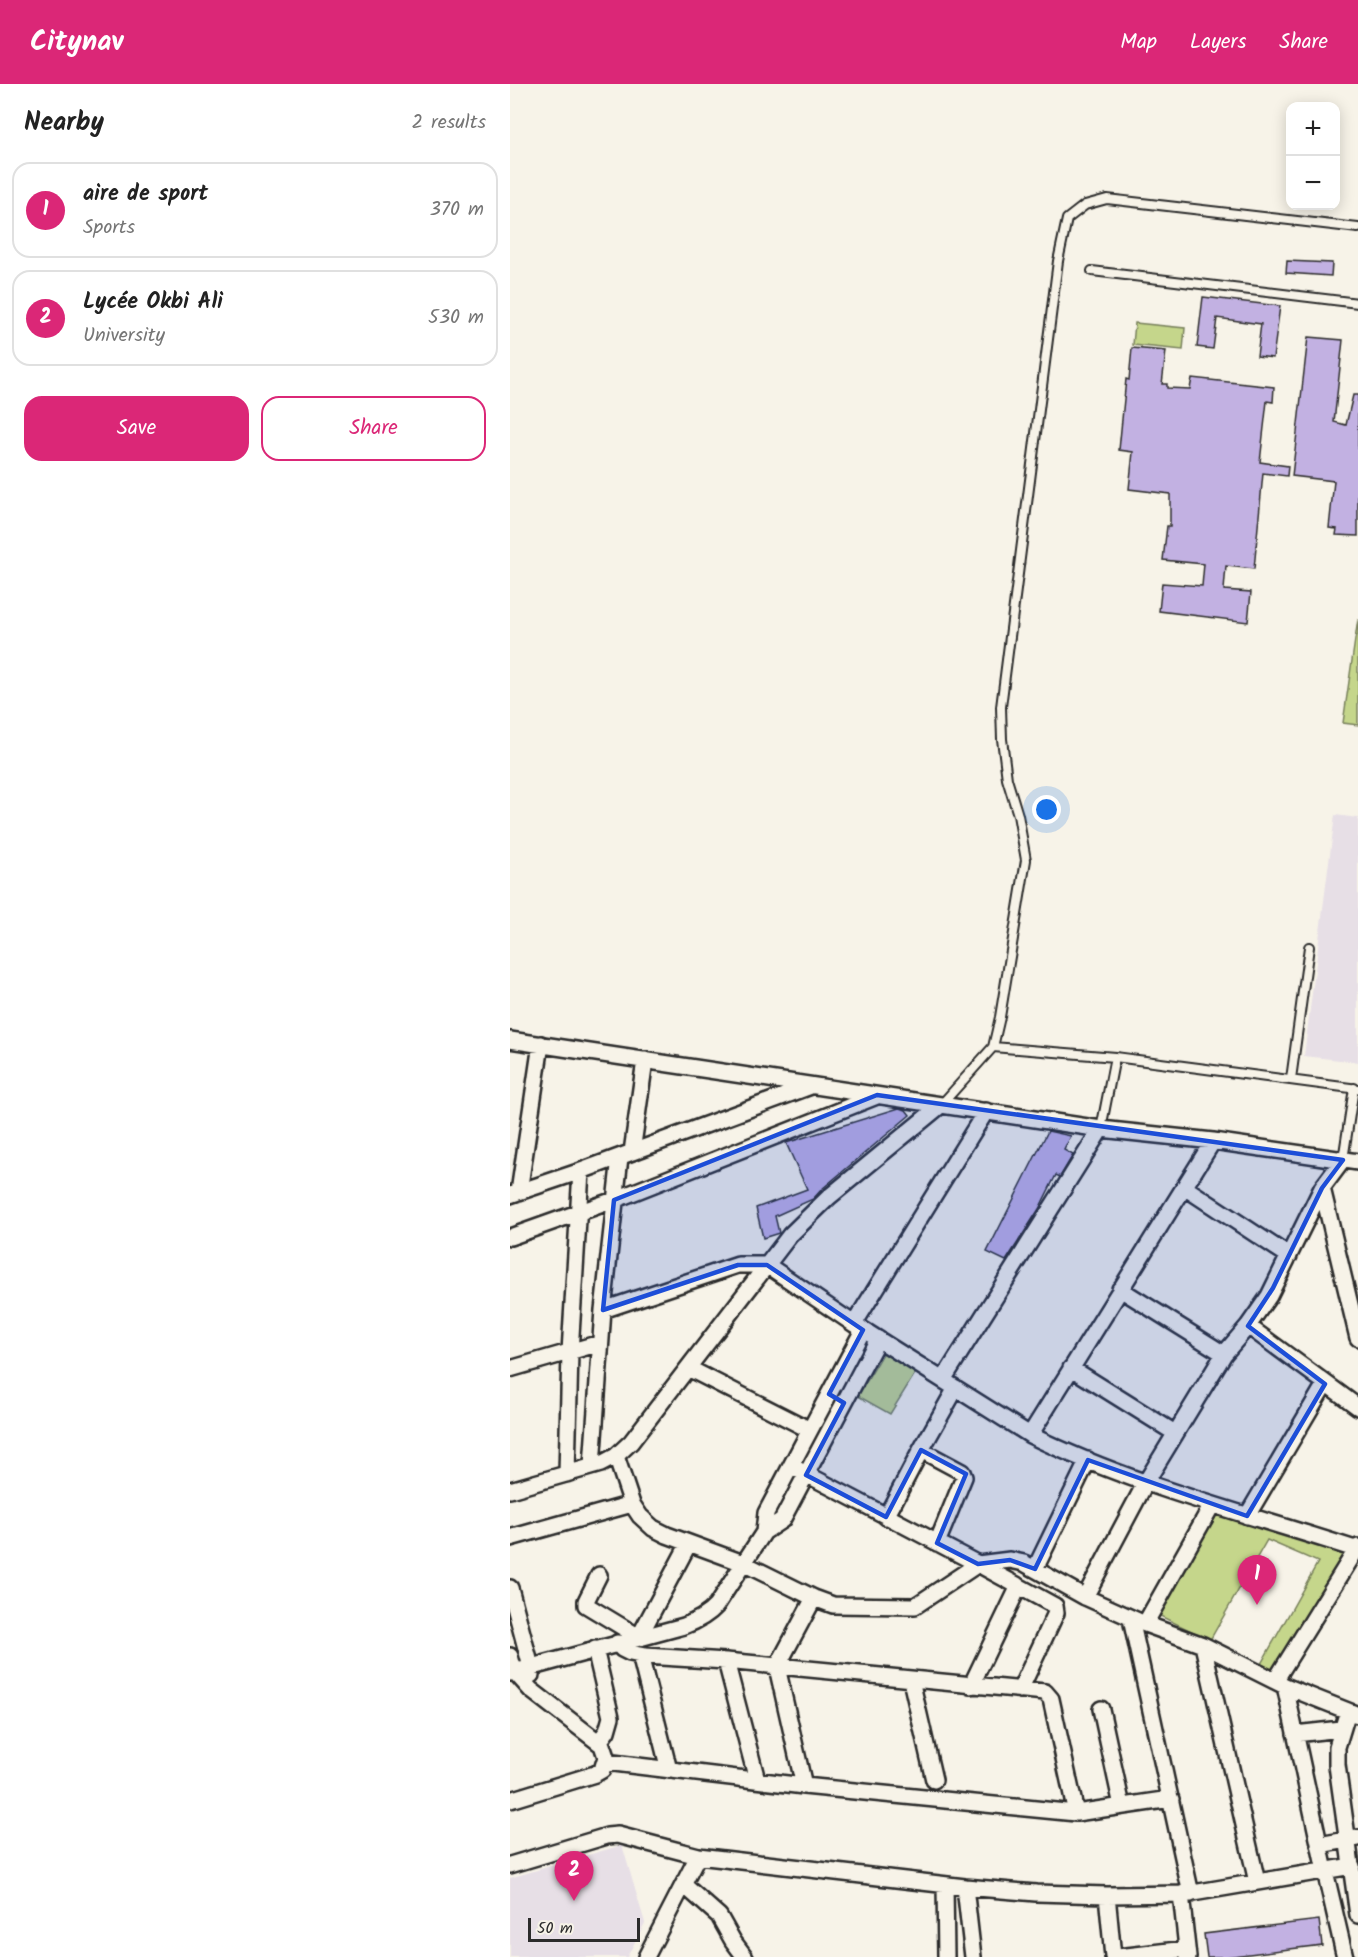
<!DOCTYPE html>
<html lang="en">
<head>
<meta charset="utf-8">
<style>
	body { margin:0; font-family:Kalam,sans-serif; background:#f6f6f6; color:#222 }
	.controls { position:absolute; right:18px; top:18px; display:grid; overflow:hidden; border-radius:12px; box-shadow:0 3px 15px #0003 }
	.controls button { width:54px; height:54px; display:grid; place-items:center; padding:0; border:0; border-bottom:2px solid #e0e0e0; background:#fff; color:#222; font:30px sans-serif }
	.scale { position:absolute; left:18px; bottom:15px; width:112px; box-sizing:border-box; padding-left:6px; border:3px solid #2b2b2b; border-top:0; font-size:16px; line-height:21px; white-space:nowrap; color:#2b2b2b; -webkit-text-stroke:4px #f7f3e8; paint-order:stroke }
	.you { position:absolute; left:537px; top:726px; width:21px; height:21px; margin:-15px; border:4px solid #fff; border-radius:50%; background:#1a73e8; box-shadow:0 0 0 9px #1a73e833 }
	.badge { display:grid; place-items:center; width:39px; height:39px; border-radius:50%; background:#db2777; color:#fff; font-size:20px; font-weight:700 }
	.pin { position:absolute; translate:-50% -50px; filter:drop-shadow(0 2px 3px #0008) }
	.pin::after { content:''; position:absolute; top:32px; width:21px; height:18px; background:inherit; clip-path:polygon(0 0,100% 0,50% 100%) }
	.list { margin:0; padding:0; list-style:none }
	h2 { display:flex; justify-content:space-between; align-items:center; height:78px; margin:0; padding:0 24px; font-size:26px }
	h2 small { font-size:20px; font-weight:400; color:#767676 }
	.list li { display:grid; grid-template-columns:39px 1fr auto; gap:18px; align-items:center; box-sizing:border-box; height:96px; margin:0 12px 12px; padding:0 12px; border:2px solid #e0e0e0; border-radius:18px }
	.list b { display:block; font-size:22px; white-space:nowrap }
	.list p { margin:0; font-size:20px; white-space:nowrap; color:#767676 }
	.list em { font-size:20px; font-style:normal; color:#767676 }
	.actions { display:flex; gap:12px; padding:18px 24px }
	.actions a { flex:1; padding:14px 0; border:2px solid #db2777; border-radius:18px; text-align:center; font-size:21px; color:#db2777 }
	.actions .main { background:#db2777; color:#fff }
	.map { position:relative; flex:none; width:848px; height:1873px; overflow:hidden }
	header { display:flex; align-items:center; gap:36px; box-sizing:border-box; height:84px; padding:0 30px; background:#db2777; color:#fff }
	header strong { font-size:28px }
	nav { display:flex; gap:33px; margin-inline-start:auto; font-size:21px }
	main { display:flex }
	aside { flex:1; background:#fff }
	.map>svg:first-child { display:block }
</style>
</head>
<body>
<header>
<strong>Citynav</strong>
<nav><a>Map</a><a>Layers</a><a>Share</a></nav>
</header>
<main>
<aside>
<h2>Nearby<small>2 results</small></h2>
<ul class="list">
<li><span class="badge">1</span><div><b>aire de sport</b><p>Sports</p></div><em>370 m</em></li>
<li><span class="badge">2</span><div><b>Lycée Okbi Ali</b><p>University</p></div><em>530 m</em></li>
</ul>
<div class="actions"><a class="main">Save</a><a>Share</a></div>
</aside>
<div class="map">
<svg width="848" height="1873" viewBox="0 0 848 1873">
	<rect width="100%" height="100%" fill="#f7f3e8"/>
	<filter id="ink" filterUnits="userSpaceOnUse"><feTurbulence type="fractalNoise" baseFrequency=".0167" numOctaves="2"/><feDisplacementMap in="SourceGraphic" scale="12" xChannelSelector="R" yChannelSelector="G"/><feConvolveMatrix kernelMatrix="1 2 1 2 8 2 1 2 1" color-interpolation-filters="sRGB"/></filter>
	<g filter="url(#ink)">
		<path fill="#e7dfe6" d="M825,731l23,3v244l-54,-6z
			M112,1761l23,78 -18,34h-117v-79z"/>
		<path fill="#c5d68b" stroke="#78805b" stroke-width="1.5" d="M625,239l50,5 -2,22 -50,-5z
			M848,535v106l-15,-2z
			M374,1268l32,20 -26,42 -32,-18z
			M706,1431l129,38 -71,117 -13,-6 57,-102 -51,-22 -57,100 -54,-26z"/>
		<path fill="#c2b1e2" stroke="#2b2b2b" stroke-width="1.5" d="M777,177l45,2 -1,13 -45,-3z
			M693,213l77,9 -7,52 -16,-2 4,-32 -44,-6 -4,31 -16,-2z
			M798,253l35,3 -9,82 12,3 7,-30h5v141l-22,-1 1,-6 -8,-1 5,-47 -42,-5z
			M622,264l34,3 -4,33h5v4l23,1 2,-11 82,9 -1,15 -6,-1 -7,61 28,4 -1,10 -24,-3 -9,96 -28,-3 -2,24 27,2 -3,30 -89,-11 3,-28 40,3 2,-22 -41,-4 4,-34h3v-32l-41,-5 4,-37 -14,-2 7,-71 3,1z
			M389,1024l7,2 4,5 -88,74 -9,10 -38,17 4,17 -16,5 -7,-30 51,-19 -21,-46z
			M538,1047l23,5 -7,14 9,5 -13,22 -4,-2 -17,34 -33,52 -19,-9z
			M809,1836l3,25 -97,12h-18l-3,-23z"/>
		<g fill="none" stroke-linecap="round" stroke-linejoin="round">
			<g stroke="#2b2b2b" stroke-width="12">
				<path id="service" d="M582,187l266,32
					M483,963l122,10 243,32
					M781,995l18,-132
					M431,1021l52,-58 7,-30 26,-157 -8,-45 -11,-36 -5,-40 -1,-32 57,-446 9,-42 18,-14 22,-6 251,29
					M591,1045l14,-72
					M833,1076l11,-72"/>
			</g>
			<g stroke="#2b2b2b" stroke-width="20">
				<path id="minor" d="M0,956l591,89 112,12 145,21
					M122,1068l13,-92
					M674,1103l105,69
					M812,1104l36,150
					M9,1108l22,-148
					M0,1111l71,-24 230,-85
					M0,1153l104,-37 263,-104
					M610,1205l104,65
					M93,1226l135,-45h29l87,59 176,111c104,51 218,79 328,115
					M344,1240l132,-213
					M738,1242l110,81
					M178,1284l122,62
					M561,1284l104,65
					M0,1285l90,-26
					M433,1296l158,-251
					M520,1351l183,-294
					M411,1366l35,-62
					M106,1372l16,48 8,12 13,12 14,7 76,28 71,35 19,7 82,1 63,-42 77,42 1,7 -36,77
					M82,1382l11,-156 17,-153
					M281,1382l187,98 32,-4 14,3 61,34 60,27
					M57,1390l3,-122 11,-181
					M0,1406l91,-26 15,-8 15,-14 159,-207 39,-38 112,-92
					M702,1421l-67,119 58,21 82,41 73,29
					M737,1432l78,-132
					M376,1433l35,-67 41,22 2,5 -27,66
					M254,1448l2,-19 97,-183
					M0,1454l122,-34
					M525,1485l53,-109
					M89,1491l-13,26v4l53,32 50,-94
					M0,1504l21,79v8
					M575,1513l61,-115 78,-128 24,-28 21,-30 53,-108 21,-28
					M621,1535l60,275
					M107,1559l5,6 8,4 15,3 81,5 319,31 6,7 25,114
					M693,1561l54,237
					M85,1565l16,68 -4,14 -8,11
					M130,1571l29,115
					M0,1572l4,15 17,19 71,55 4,12 -4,13 -7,4 -85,26
					M216,1577l31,119
					M0,1589l174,-47c13,-5 23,-10 32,-20l48,-74 18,-12 96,-181
					M401,1596l23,100
					M765,1597l83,-134
					M461,1602l48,-100
					M775,1602l40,185 20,86
					M591,1625l21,97
					M838,1627l-11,36v18l21,150
					M785,1650l46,-5
					M95,1678l199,24 272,27 95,-14
					M294,1702l-27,-119 37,-69
					M809,1761l39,-7
					M0,1781l97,-29 11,-1 80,21 267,31 71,6 71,2 80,-1 165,-28
					M174,1801l35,31 14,25 12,16
					M435,1801l1,72
					M455,1803l8,70
					M671,1810l7,63
					M597,1811l6,62
					M136,1873l52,-101
					M608,1873l69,-8"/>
			</g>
			<use href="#service" stroke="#f7f3e8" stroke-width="8"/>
			<use href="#minor" stroke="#f7f3e8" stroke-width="15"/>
		</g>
	</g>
	<path fill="#1d4ed8" fill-opacity="0.2" stroke="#1d4ed8" stroke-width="4.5" stroke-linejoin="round" d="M367,1011l466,65 -21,28 -49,100 -25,38 77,58 -78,132 -159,-56 -53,109 -25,-9 -32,4 -41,-21 29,-69 -45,-24 -35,67 -80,-42 38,-72 -15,-9 34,-64 -96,-65h-29l-135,45 11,-110z"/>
</svg>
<div class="controls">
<button>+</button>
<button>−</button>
</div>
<div class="scale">50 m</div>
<div class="you"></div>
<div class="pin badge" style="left:747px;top:1521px">1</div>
<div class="pin badge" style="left:64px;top:1817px">2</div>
</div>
</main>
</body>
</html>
